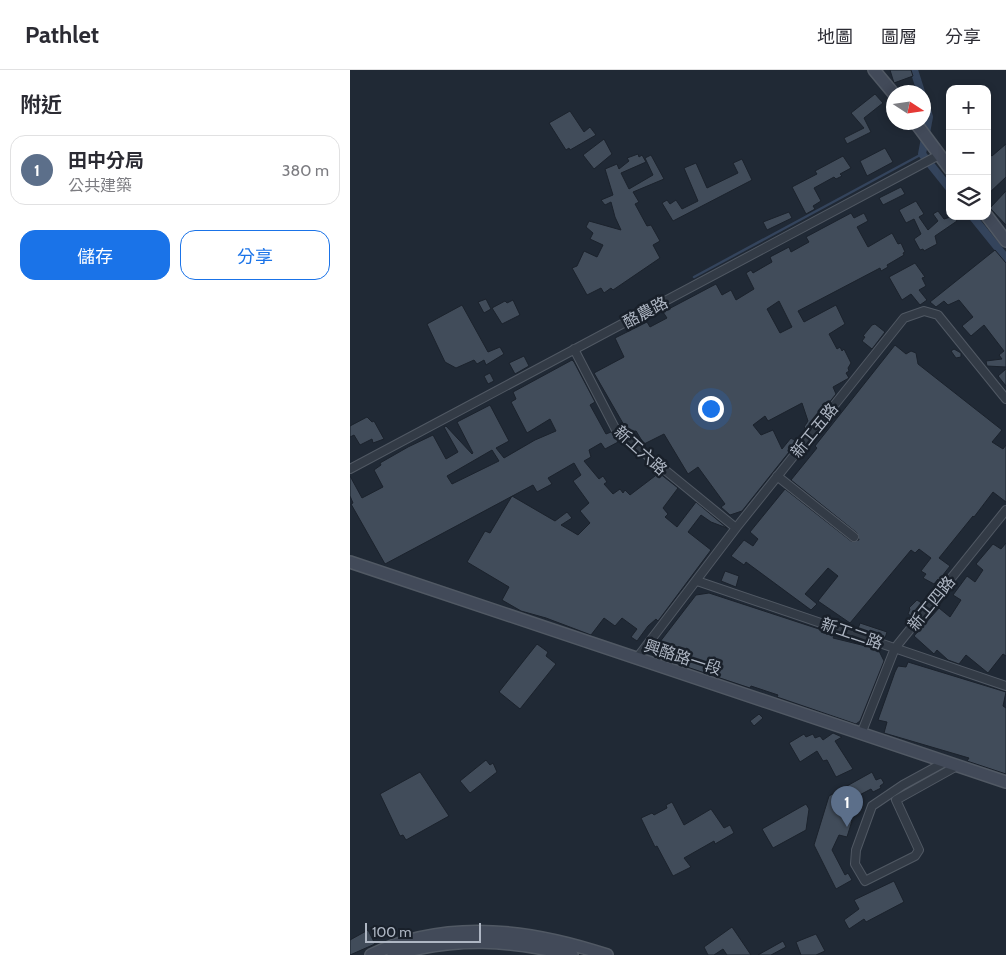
<!DOCTYPE html>
<html lang="zh-TW">
<head>
<meta charset="utf-8">
<style>
	body { margin:0; font-family:Cabin,"Noto Sans TC",sans-serif; background:#f2f2f3; color:#2b2b33 }
	.controls { position:absolute; right:15px; top:15px; display:grid; overflow:hidden; border-radius:10px; box-shadow:0 2px 8px #0003 }
	.controls button { width:45px; height:45px; display:grid; place-items:center; padding:0; border:0; border-bottom:1px solid #e1e1e2; background:#fff; color:#2b2b33; font:25px sans-serif }
	.compass { position:absolute; left:536px; top:15px; width:45px; height:45px; border-radius:50%; background:#fff; box-shadow:0 2px 8px #0003; rotate:102deg }
	.scale { position:absolute; left:15px; bottom:12px; width:116px; box-sizing:border-box; padding-left:5px; border:2px solid #aeb6c3; border-top:0; font-size:14px; line-height:18px; white-space:nowrap; color:#aeb6c3; -webkit-text-stroke:4px #19202a; paint-order:stroke }
	.you { position:absolute; left:360px; top:338px; width:18px; height:18px; margin:-12px; border:4px solid #fff; border-radius:50%; background:#1a73e8; box-shadow:0 0 0 8px #1a73e833 }
	.badge { display:grid; place-items:center; width:32px; height:32px; border-radius:50%; background:#1a73e8; color:#fff; font-size:16px; font-weight:700 }
	.pin { position:absolute; translate:-50% -41px; filter:drop-shadow(0 1px 2px #0008) }
	.pin::after { content:''; position:absolute; top:26px; width:18px; height:15px; background:inherit; clip-path:polygon(0 0,100% 0,50% 100%) }
	.list { margin:0; padding:0; list-style:none }
	h2 { display:flex; justify-content:space-between; align-items:center; height:65px; margin:0; padding:0 20px; font-size:21px }
	h2 small { font-size:16px; font-weight:400; color:#7c7c81 }
	.list li { display:grid; grid-template-columns:32px 1fr auto; gap:15px; align-items:center; box-sizing:border-box; height:70px; margin:0 10px 10px; padding:0 10px; border:1px solid #e1e1e2; border-radius:15px }
	.list b { display:block; font-size:19px; white-space:nowrap }
	.list p { margin:0; font-size:16px; white-space:nowrap; color:#7c7c81 }
	.list em { font-size:16px; font-style:normal; color:#7c7c81 }
	.actions { display:flex; gap:10px; padding:15px 20px }
	.actions a { flex:1; padding:11px 0; border:1px solid #1a73e8; border-radius:15px; text-align:center; font-size:18px; color:#1a73e8 }
	.actions .main { background:#1a73e8; color:#fff }
	.icon { flex:none; width:28px; height:28px; fill:none; stroke:currentColor; stroke-width:2; stroke-linecap:round; stroke-linejoin:round }
	.map { position:relative; flex:none; width:656px; height:885px; overflow:hidden }
	header { display:flex; align-items:center; gap:30px; box-sizing:border-box; height:70px; padding:0 25px; background:#fff; border-bottom:1px solid #e1e1e2 }
	header strong { font-size:24px }
	nav { display:flex; gap:28px; margin-inline-start:auto; font-size:18px }
	main { display:flex }
	aside { flex:1; background:#fff }
	.map>svg:first-child { display:block }
</style>
</head>
<body>
<header>
<strong>Pathlet</strong>
<nav><a>地圖</a><a>圖層</a><a>分享</a></nav>
</header>
<main>
<aside>
<h2>附近<small></small></h2>
<ul class="list">
<li><span class="badge" style="background:#5c6f8a">1</span><div><b>田中分局</b><p>公共建築</p></div><em>380 m</em></li>
</ul>
<div class="actions"><a class="main">儲存</a><a>分享</a></div>
</aside>
<div class="map">
<svg width="656" height="885" viewBox="0 0 656 885">
	<rect width="100%" height="100%" fill="#202935"/>
	<g fill="none" stroke-linecap="round" stroke-linejoin="round">
		<path stroke="#34445c" stroke-width="2.5" d="M344,207l228,-123"/>
		<path stroke="#34445c" stroke-width="8" d="M564,0l7,22
			M574,30l5,17 -7,37 28,35
			M622,146l34,42"/>
	</g>
	<path fill="#414c5a" stroke="#1b222c" fill-rule="evenodd" d="M540,0h21l2,6 -19,7z
		M525,24l8,9 -19,15 7,14 -24,12 -3,-6 20,-10 -13,-15z
		M220,41l14,21 6,-5 6,8 -26,15 -1,-2 -3,2 -17,-27z
		M254,69l8,15 -18,15 -11,-14z
		M656,74v33l-19,18v-43l5,4z
		M535,78l8,14 -26,14 -7,-15z
		M288,84l1,3 3,-2 4,7 -25,11 8,16 24,-14 -8,-17 6,-3 13,24 -31,13 6,10 -4,2 12,22 4,-1 9,16 -7,4 7,13 -47,32 -2,-2 -7,5 -3,-5 -14,7 -15,-27 5,-2 7,-15 13,6 6,-12 -13,-6 3,-6 -7,-6 3,-6 32,9 -6,-13 -4,-15 -6,3 -4,-5 12,-5 -8,-26 12,-5 2,5 10,-8 -2,-3z
		M493,86l8,12 -11,6 2,2 -6,3 -2,-2 -20,11 7,13 -8,5 2,3 -9,5 -14,-27 25,-13 -2,-3z
		M392,89l10,21 -79,41 -11,-18 5,-3 3,4 6,-4 6,9 16,-8 -14,-33 12,-5 11,25 31,-15 -5,-10z
		M551,117l4,7 -22,11 -4,-7z
		M656,121v34l-16,-17z
		M566,131l8,13 -5,3 9,13 10,-9 -5,-7 5,-3 6,8 10,-3 3,5 -22,15 2,8 -13,7 -1,-2 -3,1 -6,-11 7,-5 -7,-15 -8,4 -7,-13z
		M439,142l3,6 -25,12 -4,-8z
		M501,143l3,5 10,-5 4,8 -11,6 11,20 24,-14 6,11 3,-1 4,9 -2,1 1,2 -17,10 1,2 -7,4 -1,-3 -82,43 6,11 32,-17 9,19 -16,10 8,15 3,-2 2,4 2,-2 7,14 -3,5 1,3 -3,2 3,5 -16,9 3,7 -29,36 -3,-3 4,-6 -6,-18 -34,18 -3,-5 -12,9 8,10 12,-5 9,19 9,-11 6,4 -55,69 -12,4 -9,-8 4,-3 -27,-37 -10,7 -24,-40 -20,10 -8,-13 -8,1 -34,-59 30,-16 -9,-19 32,-16 3,5 17,-9 -4,-6 53,-28 6,11 9,-5 5,10 18,-11 -8,-16 5,-3 2,3 19,-11 -2,-5 19,-10 2,5 18,-10 -3,-5zM429,231l13,26 -12,6 -13,-24z
		M645,180l11,13v104l-19,-1 -1,-5 16,-2 -3,-4 5,-4 -20,-26 -13,11 -9,-10 11,-9 -14,-17 -11,5 -4,-4 -8,6 -6,-5z
		M565,193l10,14 -3,1 4,8 -7,4 8,10 -7,5 -9,-11 -9,6 -13,-23z
		M136,229l5,10 -7,4 -6,-11z
		M163,230l7,15 -18,9 -10,-16 13,-7 2,2z
		M112,235l26,47 12,-5 4,7 -18,11 -2,-5 -7,4 -3,-4 -18,8 -11,-6 -18,-38z
		M525,254l10,8 -13,17 -10,-8 3,-4 -2,-1 9,-11z
		M545,275l11,9 5,-3 5,2 2,11 84,66 -10,12 11,7 3,-4v57l-13,-10 -19,25 -1,-1 -34,42 11,8 -11,14 -1,-1 -4,5 -11,-6 3,-4 -5,-3 10,-13 -12,-9 -4,4 -4,-3 -61,73 -32,-22 20,-25 -10,-8 -23,26 12,10 -6,6 -65,-48 -2,3 -13,-9 13,-16 9,6 5,-7 -8,-7 35,-43 66,52 8,-1 -2,-7 -66,-53 26,-32 -2,-2z
		M604,279l7,4v4l-5,1 -5,-7z
		M174,286l5,10 -14,8 -6,-11z
		M222,290l2,2 21,40 -5,3 16,29 5,-2 9,9 -15,8 -4,-6 -12,7 2,7 -7,4 15,18 4,-3 4,6 -3,2 9,10 7,-5 3,4 2,-3 5,5 29,-22 19,15 -15,20 5,6 -3,3 12,10 19,-25 31,26 -16,-6 -10,-7 -13,17 23,18 -53,71 -2,-2 -8,7 -11,15 -6,-4 6,-8 -15,-11 -7,8 -11,-8 -13,17 -45,-17 -25,-7 -19,-11 7,-13 -42,-25 18,-31 5,2 22,-37 43,25 12,-9 5,6 -11,7 17,10 12,-12 -10,-12 9,-8 -16,-22 8,-6 -7,-12 -26,15 4,6 -15,8 -4,-7 -73,39 -75,40 -34,-60 2,-1 -3,-7v-20l12,22 21,-11 -9,-17 7,-5 -1,-2 28,-16 25,-12 13,24 12,-7 -14,-25 2,-1 26,28 1,-1 -16,-31 33,-17 19,36 -13,7 8,10 31,-18 21,-9 -6,-12 -23,14 -16,-31 5,-3 -3,-7zM142,380l7,11 -47,23 -5,-8z
		M656,299v17l-8,-10z
		M140,303l4,8 -6,3 -4,-8z
		M17,347l5,5 2,-1 10,18 -11,4 -1,-4 -12,6 -6,-10 -4,2v-11z
		M656,473v113l-3,-2 -15,19 -22,-18 -7,9 -11,-4 -11,-10 -3,4 -20,-18 25,-28 11,9 11,-17 -8,-5 14,-19 8,6 8,-12 -7,-6 17,-20 8,5z
		M375,501l14,5 -3,11 -15,-6z
		M359,523l113,37v2l12,4 -1,2 45,11 6,12 -24,60 -4,3 -79,-27 1,-2 -27,-9 -1,2 -90,-30 -4,-11 40,-52z
		M567,530l6,4 -10,13 -5,-3 2,-5 -1,-1z
		M510,553l27,9 -2,6 -27,-9z
		M187,574l11,8 -2,4 10,8 -36,45 -21,-17z
		M558,592l98,30 -3,14 3,2v66l-39,-13 2,-3 -85,-25 3,-11 -9,-2 17,-48 3,-6 8,1z
		M409,644l4,4 -9,8 -4,-5z
		M483,663l9,4 -7,4 18,28 -17,8 -9,-17 -4,1 -6,-10 -17,11 -11,-19 15,-9 2,3 7,-3 2,4 5,-2 3,4z
		M136,690l4,5 3,-2 4,9 -27,21 -10,-12z
		M70,702l29,44 -43,24 -3,-5 -3,1 -20,-42z
		M522,702l4,8 5,-2 3,5 -4,3 1,2 -8,4 -2,-3 -25,13 -3,9h3l-3,7 9,3 -5,16 -8,-2 -7,15 13,25 3,-2 4,7 -16,9 -22,-44 15,-49z
		M322,732l12,23 27,-16 13,19 6,-3 4,8 -19,11 -1,-3 -30,17 7,9 -18,9 -16,-30 -2,1 -14,-29 11,-5 2,2 13,-7 -1,-3z
		M456,734l3,5 -3,21 -33,18 -11,-19z
		M544,811l10,21 -38,20 -2,-3 -15,10 -5,-9 15,-11 -5,-9z
		M382,857l19,28h-24l-4,-6 -9,6h-6l-4,-8z
		M18,860l7,14 -25,11v-15z
		M466,864l9,17 -9,4h-15l-5,-13z
		M433,871l3,6 -15,8h-13z"/>
	<g fill="none" stroke-linecap="round" stroke-linejoin="round">
		<g stroke="#515964" stroke-width="10">
			<path id="street" d="M224,279l42,81 120,98
				M0,399l589,-314
				M427,406l77,61
				M347,511l309,105
				M287,588l99,-130 168,-210 20,-7 14,4 68,84
				M511,664l34,-86 111,-138
				M595,692l-42,23 -31,21 -16,44 -1,14 10,17 50,-25 4,-6 -23,-50 61,-34"/>
		</g>
		<g stroke="#515964" stroke-width="14">
			<path id="secondary" d="M524,0l20,24
				M565,52l35,47
				M637,146l19,25
				M0,492l656,220
				M21,885c74,-37 161,-25 236,0
				M43,885c63,-19 117,-15 179,0"/>
		</g>
		<use href="#street" stroke="#333b46" stroke-width="8"/>
		<use href="#secondary" stroke="#424a59" stroke-width="11"/>
	</g>
	<g text-anchor="middle" stroke-width="5" stroke-linejoin="round" paint-order="stroke">
		<g font-size="16" fill="#aeb6c3" stroke="#19202a">
			<text transform="translate(295 242) rotate(-28)" y="6">酪農路</text>
			<text transform="translate(464 360) rotate(-51)" y="6">新工五路</text>
			<text transform="translate(291 380) rotate(42)" y="6">新工六路</text>
			<text transform="translate(581 533) rotate(-51)" y="6">新工四路</text>
			<text transform="translate(502 563) rotate(19)" y="6">新工二路</text>
			<text transform="translate(333 587) rotate(18)" y="6">興酪路一段</text>
		</g>
	</g>
</svg>
<div class="controls">
<button>+</button>
<button>−</button>
<button><svg class="icon" aria-label="layers" viewBox="0 0 24 24"><path d="M12 4l9 5-9 5-9-5zM3 14l9 5 9-5"/></svg></button>
</div>
<svg class="compass" viewBox="-18 -18 36 36"><path d="M0-13l5 13h-10z" fill="#e53935"/><path d="M0 13l5-13h-10z" fill="#7c7c81"/></svg>
<div class="scale">100 m</div>
<div class="you"></div>
<div class="pin badge" style="left:497px;top:757px;background:#5c6f8a">1</div>
</div>
</main>
</body>
</html>
